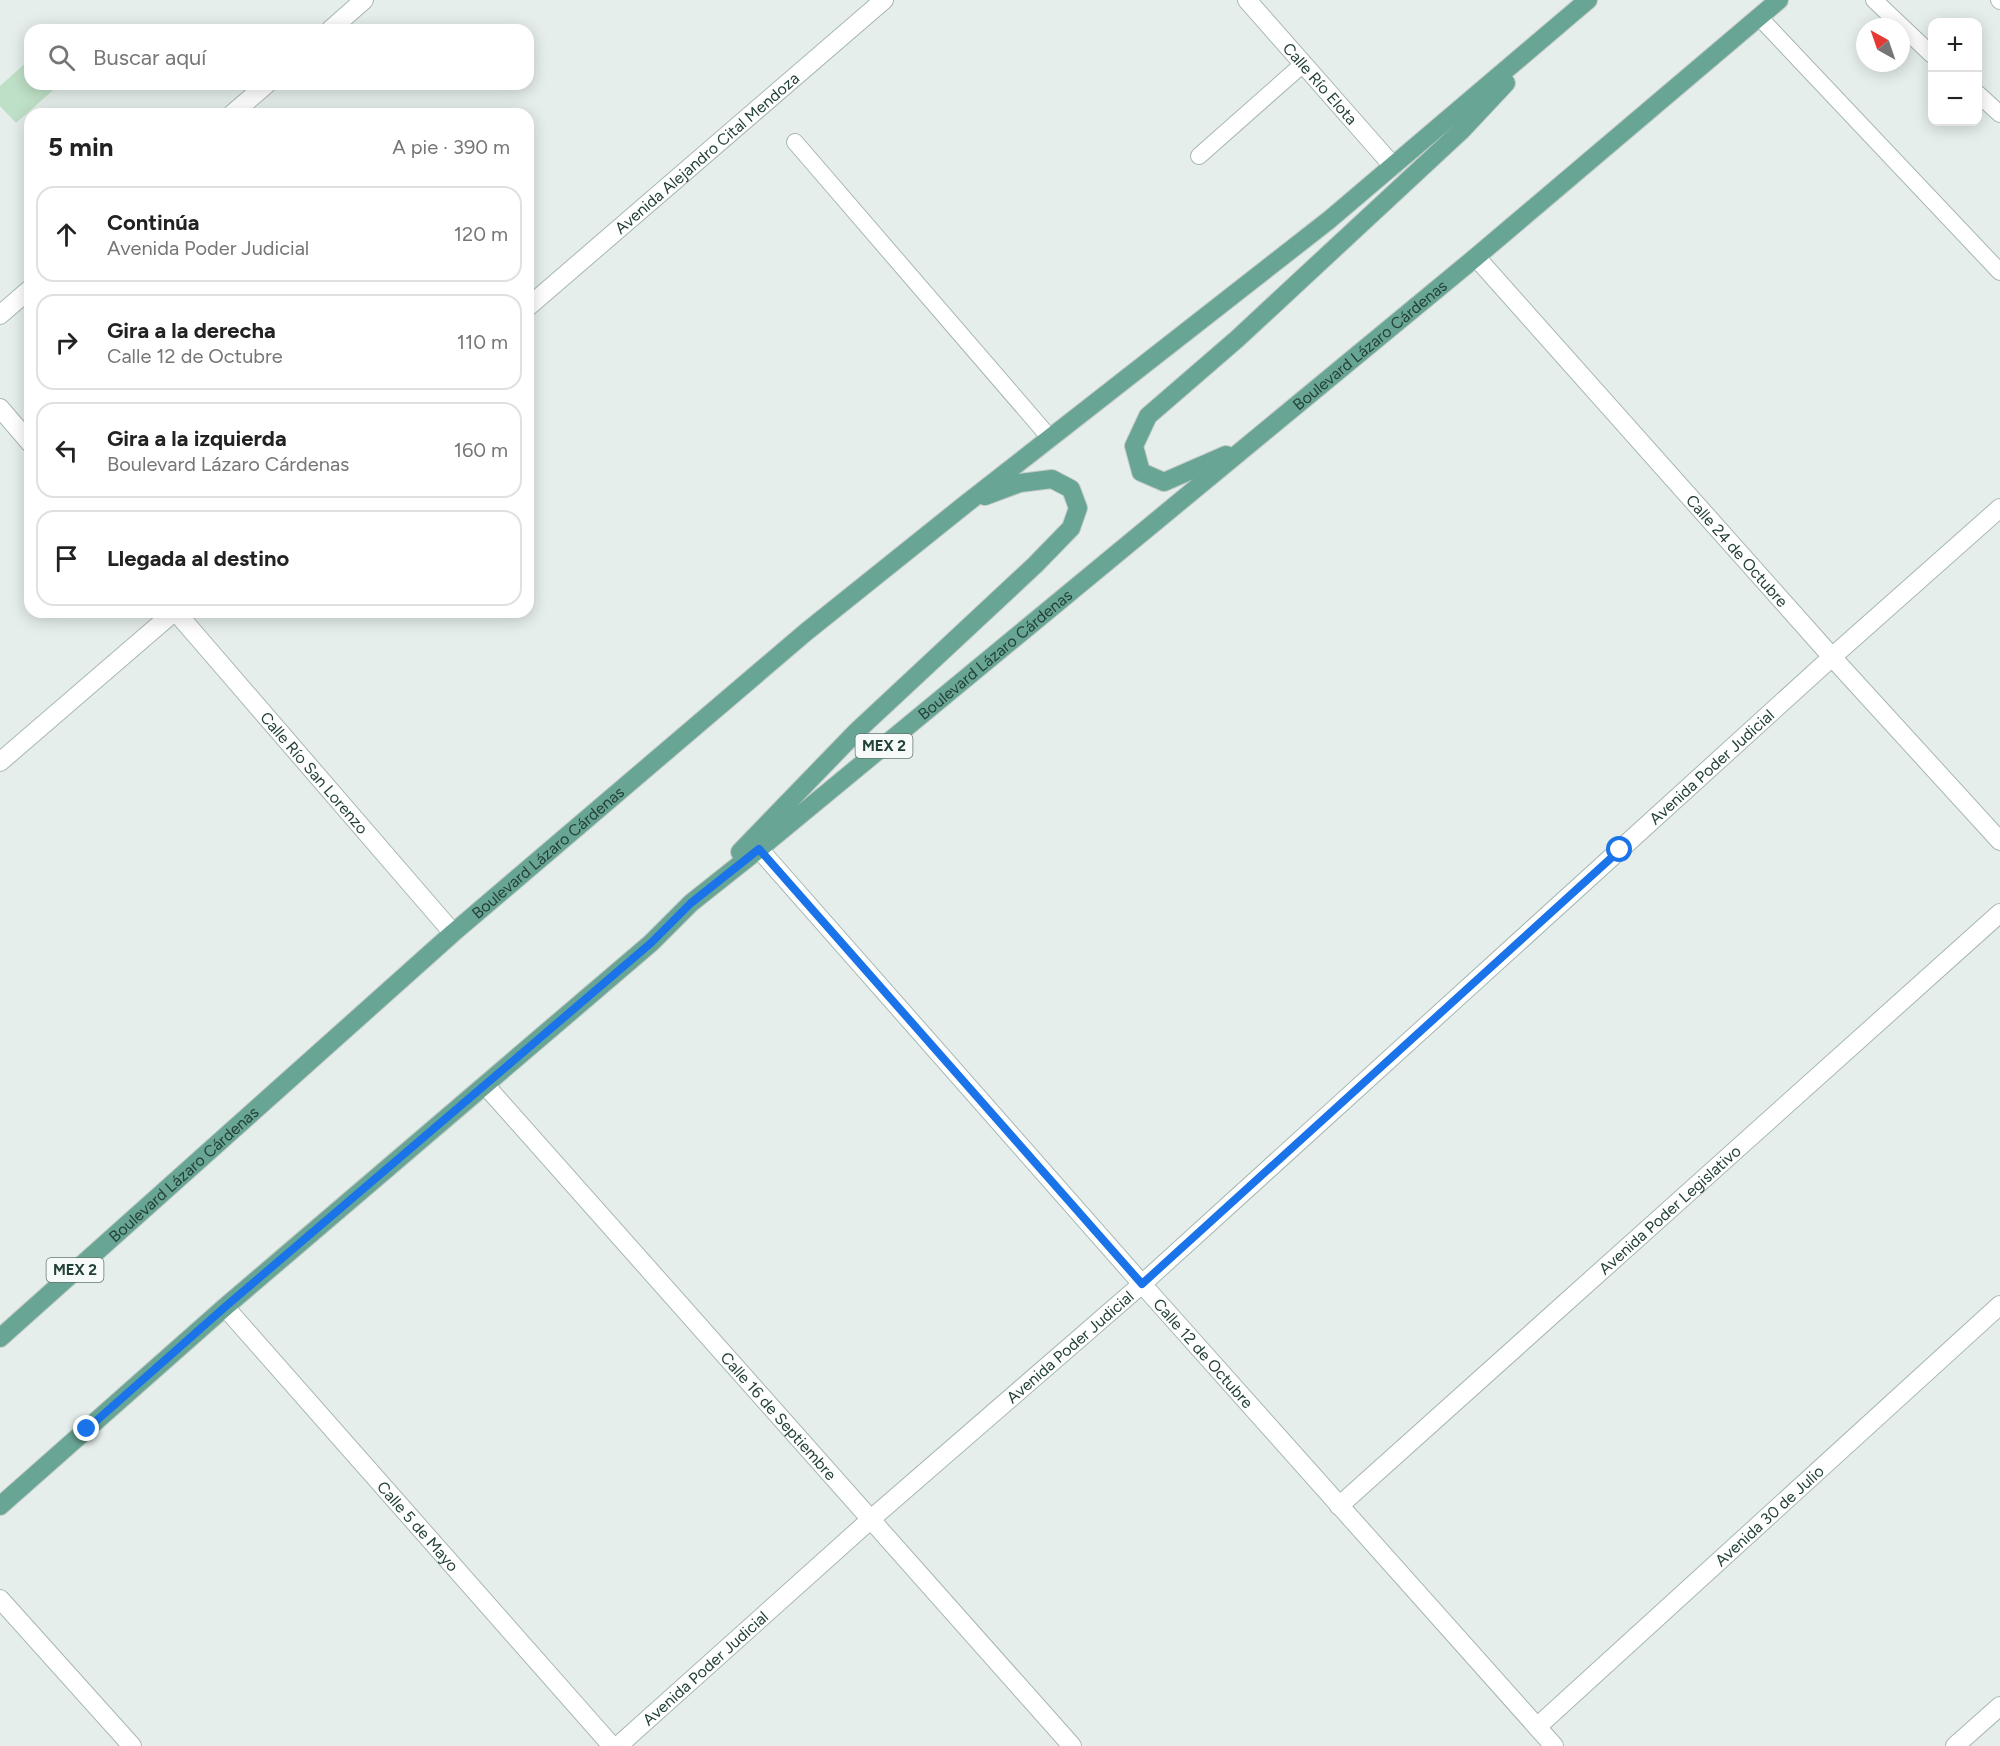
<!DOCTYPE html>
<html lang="es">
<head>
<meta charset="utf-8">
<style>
	body { margin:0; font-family:Figtree,sans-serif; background:#f2f2f2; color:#222 }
	.controls { position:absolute; right:18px; top:18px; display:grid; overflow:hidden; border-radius:12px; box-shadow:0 3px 15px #0003 }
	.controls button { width:54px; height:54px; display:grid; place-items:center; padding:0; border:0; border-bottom:2px solid #e0e0e0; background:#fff; color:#222; font:30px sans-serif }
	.compass { position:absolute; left:1856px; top:18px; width:54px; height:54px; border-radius:50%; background:#fff; box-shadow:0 3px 15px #0003; rotate:320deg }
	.stop { position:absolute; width:18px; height:18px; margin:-14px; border:4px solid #1a73e8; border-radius:50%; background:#fff }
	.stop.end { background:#1a73e8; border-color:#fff; box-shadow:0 2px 6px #0008 }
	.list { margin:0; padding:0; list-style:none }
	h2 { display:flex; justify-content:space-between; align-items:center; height:78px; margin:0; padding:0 24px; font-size:26px }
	h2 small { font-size:20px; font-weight:400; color:#767676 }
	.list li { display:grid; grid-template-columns:39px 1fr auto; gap:18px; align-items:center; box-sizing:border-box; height:96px; margin:0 12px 12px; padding:0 12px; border:2px solid #e0e0e0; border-radius:18px }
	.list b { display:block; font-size:22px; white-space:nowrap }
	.list p { margin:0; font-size:20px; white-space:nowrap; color:#767676 }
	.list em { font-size:20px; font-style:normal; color:#767676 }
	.icon { flex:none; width:33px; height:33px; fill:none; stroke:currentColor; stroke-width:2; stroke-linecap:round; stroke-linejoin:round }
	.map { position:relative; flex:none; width:2000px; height:1746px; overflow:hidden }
	.search { position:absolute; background:#fff; box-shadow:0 3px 15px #0003; left:24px; top:24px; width:510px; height:66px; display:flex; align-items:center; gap:15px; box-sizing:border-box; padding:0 21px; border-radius:18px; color:#767676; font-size:22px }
	.panel { position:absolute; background:#fff; box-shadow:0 3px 15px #0003; left:24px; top:108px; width:510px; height:510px; border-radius:18px }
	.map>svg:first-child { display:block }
</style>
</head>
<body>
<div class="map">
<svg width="2000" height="1746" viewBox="0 0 2000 1746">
	<rect width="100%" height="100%" fill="#e5eeea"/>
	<path fill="#bee0c6" d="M30,59v25h30l-44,39 -16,-17v-20z"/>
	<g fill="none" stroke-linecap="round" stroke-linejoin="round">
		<g stroke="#a7b7b1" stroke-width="18">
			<path id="service" d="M1874,0l58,55
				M1999,0l1,1
				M1759,17l241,255
				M1978,94l22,20
				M795,142l255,296
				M1199,156l104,-92"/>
		</g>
		<g stroke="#a7b7b1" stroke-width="20">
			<g id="minor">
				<path id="s1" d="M1247,0l146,166"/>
				<path d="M330,30l34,-30"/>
				<path d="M232,114l35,-30"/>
				<path id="s2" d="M1476,257l356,400 168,184"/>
				<path id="s3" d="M528,307l356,-307"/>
				<path d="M0,315l30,-26"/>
				<path d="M0,408l30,35"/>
				<path id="s4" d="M176,612l277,321"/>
				<path d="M0,762l174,-150"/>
				<path id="s5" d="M759,849l383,435 412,462"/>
				<path id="s6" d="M486,1086l586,660"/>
				<path id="s7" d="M225,1307l387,439"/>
				<path id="s8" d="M1339,1506l661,-593"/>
				<path d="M0,1599l132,147"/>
				<path id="s9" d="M1537,1727l463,-422"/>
				<path id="s10" d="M618,1746l252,-226 272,-236 690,-627 168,-149"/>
				<path d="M1955,1746l45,-40"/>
			</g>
		</g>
		<g stroke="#c1cac7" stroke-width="20">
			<g id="primary">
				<path d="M1226,455l-62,27 -23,-10 -7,-26 14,-30 89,-77 224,-208 45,-48"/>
				<path d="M740,852l117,-121 178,-166 36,-37 7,-20 -7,-19 -19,-10 -32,4 -35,13"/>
				<path id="s11" d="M0,1338l453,-405 353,-301 161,-129 362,-283 259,-220"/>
				<path id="s12" d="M0,1506l225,-199 426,-364 40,-40 68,-54 717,-592 303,-257"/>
			</g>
		</g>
		<use href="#service" stroke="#fff" stroke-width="16"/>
		<use href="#minor" stroke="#fff" stroke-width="18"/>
		<use href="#primary" stroke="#69a594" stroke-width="18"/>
	</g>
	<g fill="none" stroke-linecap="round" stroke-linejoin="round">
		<path stroke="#1a73e8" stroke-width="8" d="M87,1429l138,-122 426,-364 40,-40 68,-54 383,435 478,-434"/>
	</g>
	<g text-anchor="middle" stroke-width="4.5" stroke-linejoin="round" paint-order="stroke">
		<g fill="#f6faf8" stroke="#627872" stroke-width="1.5">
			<rect x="855.5" y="734" width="57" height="24" rx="4.5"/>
			<rect x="46.5" y="1258" width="57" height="24" rx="4.5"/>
		</g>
		<g font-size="15" font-weight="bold" fill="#234138">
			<text x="884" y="751">MEX 2</text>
			<text x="75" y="1275">MEX 2</text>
		</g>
		<g font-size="16" fill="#234138" stroke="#f6faf8">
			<text dy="6" stroke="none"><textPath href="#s1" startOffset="111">Calle Río Elota</textPath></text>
			<text dy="6" stroke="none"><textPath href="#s3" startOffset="236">Avenida Alejandro Cital Mendoza</textPath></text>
			<text dy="6" stroke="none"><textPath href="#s12" startOffset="1796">Boulevard Lázaro Cárdenas</textPath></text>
			<text dy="6" stroke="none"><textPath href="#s2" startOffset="393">Calle 24 de Octubre</textPath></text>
			<text dy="6" stroke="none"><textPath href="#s12" startOffset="1310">Boulevard Lázaro Cárdenas</textPath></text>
			<text dy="6" stroke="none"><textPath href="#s10" startOffset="1468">Avenida Poder Judicial</textPath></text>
			<text dy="6" stroke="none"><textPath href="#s4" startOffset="212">Calle Río San Lorenzo</textPath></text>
			<text dy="6" stroke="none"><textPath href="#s11" startOffset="732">Boulevard Lázaro Cárdenas</textPath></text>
			<text dy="6" stroke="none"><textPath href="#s11" startOffset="246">Boulevard Lázaro Cárdenas</textPath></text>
			<text dy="6" stroke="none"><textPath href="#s8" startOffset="444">Avenida Poder Legislativo</textPath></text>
			<text dy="6" stroke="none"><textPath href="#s10" startOffset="603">Avenida Poder Judicial</textPath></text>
			<text dy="6" stroke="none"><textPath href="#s5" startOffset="672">Calle 12 de Octubre</textPath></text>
			<text dy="6" stroke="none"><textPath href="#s6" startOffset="441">Calle 16 de Septiembre</textPath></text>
			<text dy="6" stroke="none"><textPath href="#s9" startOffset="314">Avenida 30 de Julio</textPath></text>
			<text dy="6" stroke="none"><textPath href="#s7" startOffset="292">Calle 5 de Mayo</textPath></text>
			<text dy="6" stroke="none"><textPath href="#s10" startOffset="117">Avenida Poder Judicial</textPath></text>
		</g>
	</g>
</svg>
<div class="controls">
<button>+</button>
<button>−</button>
</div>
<svg class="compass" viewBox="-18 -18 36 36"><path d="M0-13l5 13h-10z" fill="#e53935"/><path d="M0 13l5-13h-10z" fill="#767676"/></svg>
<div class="stop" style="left:1620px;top:850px"></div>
<div class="stop end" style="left:87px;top:1429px"></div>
<div class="search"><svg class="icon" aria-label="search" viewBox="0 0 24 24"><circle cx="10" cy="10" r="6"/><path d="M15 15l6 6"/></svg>Buscar aquí</div>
<section class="panel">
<h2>5 min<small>A pie · 390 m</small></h2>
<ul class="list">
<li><svg class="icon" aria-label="ahead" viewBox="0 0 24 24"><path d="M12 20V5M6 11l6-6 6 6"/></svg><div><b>Continúa</b><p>Avenida Poder Judicial</p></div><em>120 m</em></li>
<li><svg class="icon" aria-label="right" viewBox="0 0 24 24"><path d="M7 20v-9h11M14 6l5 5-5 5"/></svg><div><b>Gira a la derecha</b><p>Calle 12 de Octubre</p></div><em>110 m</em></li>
<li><svg class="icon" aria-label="left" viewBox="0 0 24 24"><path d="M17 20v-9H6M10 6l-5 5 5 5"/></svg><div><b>Gira a la izquierda</b><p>Boulevard Lázaro Cárdenas</p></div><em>160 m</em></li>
<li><svg class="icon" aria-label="arrive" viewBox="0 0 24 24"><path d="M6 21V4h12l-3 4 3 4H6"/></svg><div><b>Llegada al destino</b></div></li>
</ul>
</section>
</div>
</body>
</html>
